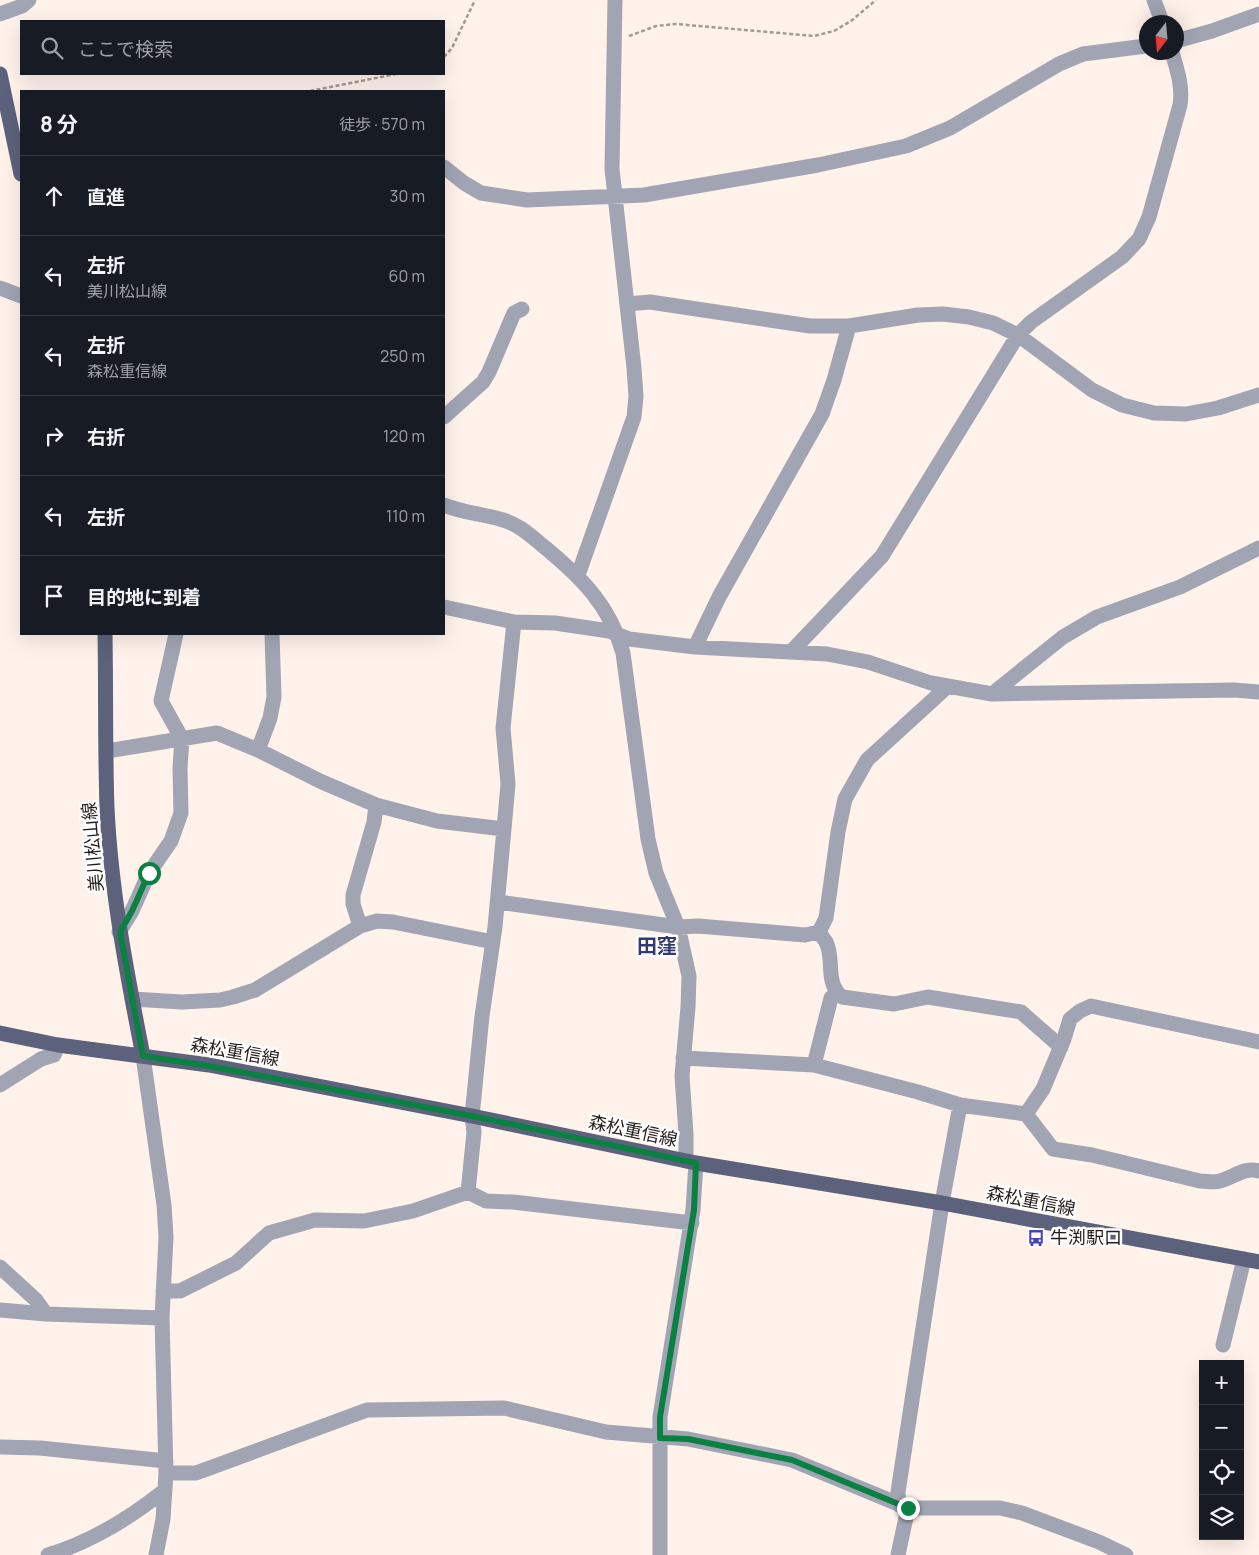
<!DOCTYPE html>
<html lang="ja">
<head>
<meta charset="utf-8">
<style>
	body { margin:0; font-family:Manrope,"Noto Sans JP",sans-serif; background:#20242c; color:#f1f3f6 }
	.controls { position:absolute; right:15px; bottom:15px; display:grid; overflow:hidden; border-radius:0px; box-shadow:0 5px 20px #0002 }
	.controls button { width:45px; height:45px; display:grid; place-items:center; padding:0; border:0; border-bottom:1px solid #363941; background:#171b24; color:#f1f3f6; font:25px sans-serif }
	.compass { position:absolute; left:1139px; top:15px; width:45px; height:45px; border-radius:50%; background:#171b24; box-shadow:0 5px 20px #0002; rotate:196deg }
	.stop { position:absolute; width:15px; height:15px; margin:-11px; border:4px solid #0b8043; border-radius:50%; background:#fff }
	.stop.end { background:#0b8043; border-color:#fff; box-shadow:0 1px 5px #0008 }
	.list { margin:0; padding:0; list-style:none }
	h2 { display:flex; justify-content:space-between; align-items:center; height:65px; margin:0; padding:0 20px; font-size:21px }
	h2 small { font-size:16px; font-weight:400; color:#9ea1a6 }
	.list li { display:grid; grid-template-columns:32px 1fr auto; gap:15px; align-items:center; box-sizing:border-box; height:80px; padding:0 20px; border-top:1px solid #363941 }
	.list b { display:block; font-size:19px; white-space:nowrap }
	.list p { margin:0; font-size:16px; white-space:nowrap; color:#9ea1a6 }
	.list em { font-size:16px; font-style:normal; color:#9ea1a6 }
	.icon { flex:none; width:28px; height:28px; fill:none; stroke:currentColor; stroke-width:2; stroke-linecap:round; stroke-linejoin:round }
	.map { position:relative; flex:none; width:1259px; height:1555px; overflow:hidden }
	.search { position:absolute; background:#171b24; box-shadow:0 5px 20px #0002; left:20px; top:20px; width:425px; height:55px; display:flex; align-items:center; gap:12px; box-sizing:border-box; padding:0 18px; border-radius:0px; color:#9ea1a6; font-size:19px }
	.panel { position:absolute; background:#171b24; box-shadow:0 5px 20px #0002; left:20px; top:90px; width:425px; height:545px; border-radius:0px }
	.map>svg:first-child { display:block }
</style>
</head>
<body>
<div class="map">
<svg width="1259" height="1555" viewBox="0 0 1259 1555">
	<rect width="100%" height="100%" fill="#fff2eb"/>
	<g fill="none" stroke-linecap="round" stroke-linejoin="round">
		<path stroke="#a49993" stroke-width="2.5" stroke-dasharray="4 2.5" stroke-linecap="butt" d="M629,36l27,-10 20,-2 138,12 20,-5 17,-10 25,-21
			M444,57l8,-9 23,-48
			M310,91l86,-17"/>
		<path stroke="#a1a4b3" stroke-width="15" d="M1154,0l8,22
			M0,14l22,-8 7,-6
			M1176,41l36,-10 47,-17
			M444,167l20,16 17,10 46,7 117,-5 174,-30 88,-19 44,-18 109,-64 24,-10 63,-8
			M0,288l21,8
			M627,304l23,-2 160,24h39l69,-11 25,-1 26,3 24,6 25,12 74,55 30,15 32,8 32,1 32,-6 41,-13
			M444,417l39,-35 6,-10 25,-59 8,-4
			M444,505c19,8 40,9 59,15 15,4 27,15 39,25 38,31 68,60 81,108l25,186 8,34 22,54 11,49 -1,31 -6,69 4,58v27
			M578,575l56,-158 2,-21 -2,-28 -22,-199 3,-169
			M444,607l70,15 41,1 54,8 20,8 66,8 132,7 41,8 63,21 61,11 242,-4 25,2
			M695,647l24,-50 103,-183 12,-34 15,-54
			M791,652l91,-96 136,-221 13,-13 91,-65 17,-18 10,-22 31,-112c3,-19 -3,-35 -8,-53
			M992,694l71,-57 34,-20 83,-30 79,-39
			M258,750l12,-32 4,-21 -2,-63
			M107,751l110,-18 41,17 64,32 54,23 61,16 67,8 -9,98 -13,89 -10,100 2,16 -6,60 -55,19 -49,10 -49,-1 -46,13 -33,30 -56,28h-17
			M504,829l4,-45 -5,-56 11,-106
			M498,902l180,25 20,-1 107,9 14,-3 7,-14 12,-86 7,-33 22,-39 81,-74
			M360,926l-7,-22v-9l21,-73 2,-17
			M119,932l13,-21 17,-38 22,-32 10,-28 -1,-45 2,-29 -21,-38 15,-67
			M819,932c2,3 5,7 7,10 9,17 -2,40 16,55l52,7 34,-7 93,15 40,35
			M132,999l50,3 38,-2 13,-3 22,-7 105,-64 17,-5 16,1 100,20
			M143,1056l21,149 2,32 -4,81 4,155 -3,46 -7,36
			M683,1058l131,7 104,27 42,13 66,9 27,35 39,6 108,26c7,0 14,2 20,0 15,-4 23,-14 39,-10
			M814,1065l17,-67 6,-6
			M0,1085l41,-26 13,-4 4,-10
			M1026,1114l17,-25 21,-50 6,-20 10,-8 11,-5 168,36
			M468,1192l18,9 27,1 179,21
			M0,1267l36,33 10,14
			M0,1310l46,4 116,4
			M1223,1345l21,-86
			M0,1447l40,1 126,13
			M166,1473h30l171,-63 137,-2 102,24 82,7 104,21 116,48h92l22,5 77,29 27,13
			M899,1505l-1,-13 44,-289 18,-98
			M48,1555c43,-13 82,-37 117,-65
			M660,1555v-138l33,-207 3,-47
			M898,1555l10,-47"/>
		<path stroke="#5d627c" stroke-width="15" d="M0,74l21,100
			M105,634c1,58 0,116 2,174 4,84 20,166 36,248
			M0,1033l58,12 151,20 263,51 224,47 246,40 317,59"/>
	</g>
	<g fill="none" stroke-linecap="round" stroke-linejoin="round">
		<path stroke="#0b8043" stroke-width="6" d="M149,873l-17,38 -12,21 23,124 66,10 263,50 224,47 -2,47 -34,207v21l28,1 104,21 116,48"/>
	</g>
	<defs>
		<g id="bus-bare" transform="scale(1.35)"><path d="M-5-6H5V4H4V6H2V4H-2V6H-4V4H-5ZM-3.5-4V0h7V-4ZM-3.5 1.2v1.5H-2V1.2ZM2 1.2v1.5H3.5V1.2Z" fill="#4241b7" stroke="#fff" stroke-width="2.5" paint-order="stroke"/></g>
	</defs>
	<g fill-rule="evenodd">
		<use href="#bus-bare" x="1036" y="1238"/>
	</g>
	<g text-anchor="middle" stroke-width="5" stroke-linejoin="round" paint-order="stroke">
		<g font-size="18" fill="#251d19" stroke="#fff">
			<text transform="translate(93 847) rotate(-95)" y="6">美川松山線</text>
			<text transform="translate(235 1052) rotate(10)" y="6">森松重信線</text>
			<text transform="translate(633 1131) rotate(12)" y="6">森松重信線</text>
			<text transform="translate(1031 1201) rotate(11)" y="6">森松重信線</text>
		</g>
		<g font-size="18" fill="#251d19" stroke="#fff" text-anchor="start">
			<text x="1050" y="1244">牛渕駅口</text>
		</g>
		<g font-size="20" font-weight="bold" fill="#343873" stroke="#fff">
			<text x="657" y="953">田窪</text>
		</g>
	</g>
</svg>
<div class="controls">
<button>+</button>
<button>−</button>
<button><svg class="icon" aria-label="locate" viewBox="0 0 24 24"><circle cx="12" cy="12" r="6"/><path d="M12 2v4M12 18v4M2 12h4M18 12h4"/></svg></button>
<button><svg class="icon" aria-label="layers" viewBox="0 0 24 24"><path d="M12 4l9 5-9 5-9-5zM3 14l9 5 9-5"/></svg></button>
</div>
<svg class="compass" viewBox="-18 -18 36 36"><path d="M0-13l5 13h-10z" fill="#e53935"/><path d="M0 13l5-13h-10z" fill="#9ea1a6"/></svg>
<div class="stop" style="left:149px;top:873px"></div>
<div class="stop end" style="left:908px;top:1508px"></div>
<div class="search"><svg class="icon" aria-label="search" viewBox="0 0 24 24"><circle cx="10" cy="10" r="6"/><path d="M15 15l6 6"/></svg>ここで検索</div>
<section class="panel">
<h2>8 分<small>徒歩 · 570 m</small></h2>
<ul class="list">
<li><svg class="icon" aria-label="ahead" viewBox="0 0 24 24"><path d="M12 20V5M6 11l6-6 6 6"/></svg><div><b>直進</b></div><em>30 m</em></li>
<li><svg class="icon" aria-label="left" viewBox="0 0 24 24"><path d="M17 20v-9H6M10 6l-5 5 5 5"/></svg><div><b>左折</b><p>美川松山線</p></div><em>60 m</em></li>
<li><svg class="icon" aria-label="left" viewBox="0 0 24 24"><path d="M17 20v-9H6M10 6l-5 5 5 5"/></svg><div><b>左折</b><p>森松重信線</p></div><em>250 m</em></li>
<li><svg class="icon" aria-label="right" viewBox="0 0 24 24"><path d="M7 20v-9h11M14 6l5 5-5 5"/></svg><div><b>右折</b></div><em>120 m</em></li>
<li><svg class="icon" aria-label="left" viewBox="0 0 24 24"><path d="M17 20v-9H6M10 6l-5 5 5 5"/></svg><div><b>左折</b></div><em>110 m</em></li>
<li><svg class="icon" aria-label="arrive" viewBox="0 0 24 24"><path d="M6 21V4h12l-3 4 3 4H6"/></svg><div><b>目的地に到着</b></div></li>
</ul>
</section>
</div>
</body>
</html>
